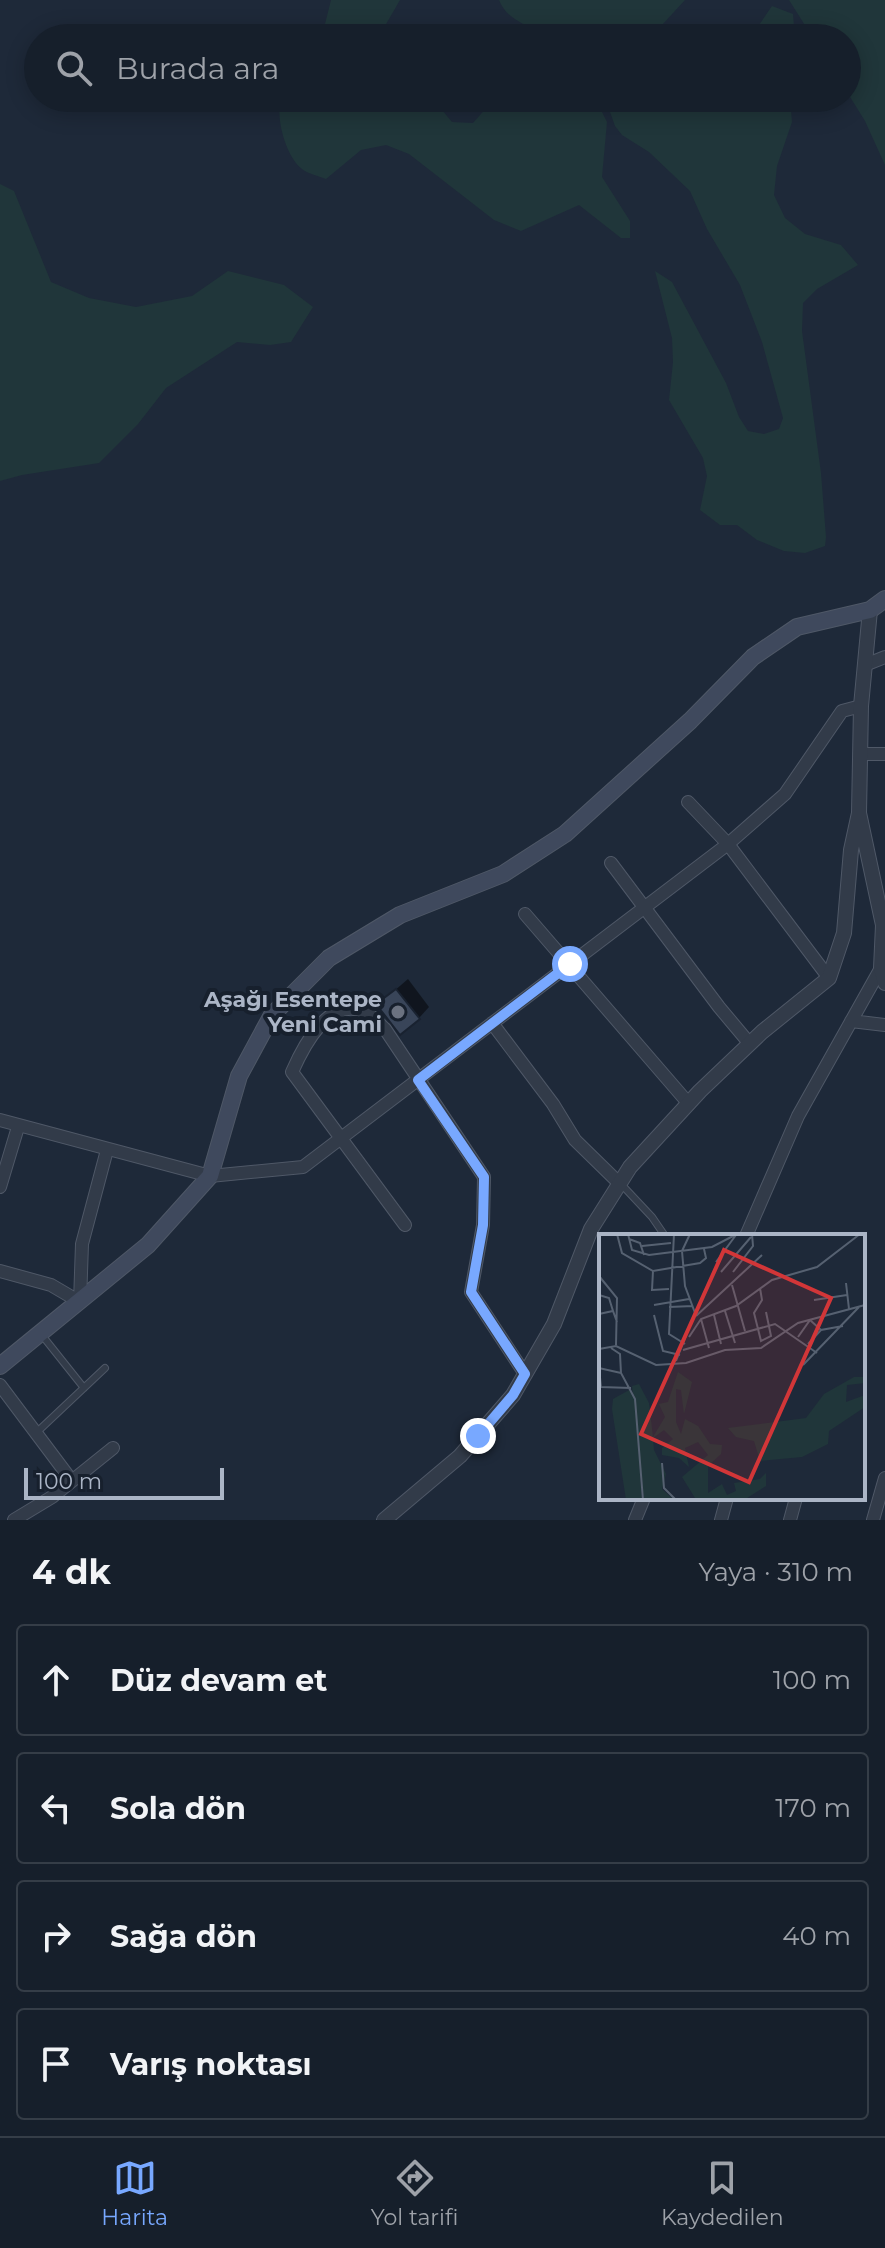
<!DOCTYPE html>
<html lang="tr">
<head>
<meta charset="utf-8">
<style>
	body { margin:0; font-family:Montserrat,sans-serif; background:#232c37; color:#f1f3f6 }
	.scale { position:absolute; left:24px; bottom:20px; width:200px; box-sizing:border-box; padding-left:8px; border:4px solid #abb5c6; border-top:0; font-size:22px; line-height:28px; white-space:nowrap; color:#abb5c6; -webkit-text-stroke:6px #17202d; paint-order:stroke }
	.stop { position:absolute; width:24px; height:24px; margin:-18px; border:6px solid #78a8ff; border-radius:50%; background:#fff }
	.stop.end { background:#78a8ff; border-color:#fff; box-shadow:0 2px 8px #0008 }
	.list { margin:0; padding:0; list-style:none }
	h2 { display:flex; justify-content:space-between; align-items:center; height:104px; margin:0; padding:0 32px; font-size:34px }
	h2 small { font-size:26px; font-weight:400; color:#9ea2a9 }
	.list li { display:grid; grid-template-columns:52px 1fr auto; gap:24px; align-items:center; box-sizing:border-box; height:112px; margin:0 16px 16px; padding:0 16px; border:2px solid #353d47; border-radius:8px }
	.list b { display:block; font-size:30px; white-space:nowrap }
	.list em { font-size:26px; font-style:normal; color:#9ea2a9 }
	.icon { flex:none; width:44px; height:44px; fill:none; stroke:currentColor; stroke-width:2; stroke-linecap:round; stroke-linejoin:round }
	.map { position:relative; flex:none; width:885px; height:1520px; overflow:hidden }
	.search { position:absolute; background:#161f2b; box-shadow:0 4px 20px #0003; left:24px; right:24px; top:24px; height:88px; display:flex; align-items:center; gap:20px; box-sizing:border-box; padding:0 28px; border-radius:44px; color:#9ea2a9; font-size:30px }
	.sheet { height:616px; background:#161f2b }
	nav { display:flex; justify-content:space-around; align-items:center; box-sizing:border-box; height:112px; border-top:2px solid #353d47; background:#161f2b; font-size:22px; color:#9ea2a9 }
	nav a { display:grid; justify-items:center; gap:4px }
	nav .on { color:#78a8ff }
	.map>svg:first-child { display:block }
</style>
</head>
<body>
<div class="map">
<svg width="885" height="1520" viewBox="0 0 885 1520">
	<rect width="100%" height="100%" fill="#1e2939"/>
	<path fill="#20363a" d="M331,0h69l-22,38h-62l8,-10z
		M499,0h186l-23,25 -4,13h-114l-2,-6c-18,-7 -36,-14 -43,-32z
		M789,0h96v165l-20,-44 -18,-29v-54h-34z
		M772,6l21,8 2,24h-45z
		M282,98h150l20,24 21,1 22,-25h295l2,24 -15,44 -3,29 11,23 20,16 36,11 17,20 -41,24 -14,14 -1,28 19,142 5,64 -1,9 -20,7 -21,-2 -27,-11 -20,-15h-17l-20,-15 7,-34 -4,-18 -34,-58 4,-38 -1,-24 -17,-67 17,11 54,101 13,34 9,14 16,3 15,-5 4,-11 -21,-76 -22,-57 -33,-56 -17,-38 -41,-39 -27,-17 -7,-9 -5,-14 -6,-7 -3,5 6,12 -5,55 28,44v17h-9l-42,-33 -58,26 -27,-11 -85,-66 -23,-9 -25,5 -35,29c-7,-3 -18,-5 -24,-10 -16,-12 -28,-54 -20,-71z
		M0,184l14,7 37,91 38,16 47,9 56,-11 36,-25 56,14 29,22 -22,35 -21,3 -33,-3 -71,46 -28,36 -39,39 -77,12 -22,6z"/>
	<path fill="#0007" d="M408,979l21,28 -10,11 -40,-14z"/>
	<path fill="#394559" stroke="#192230" stroke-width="2" d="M396,989l24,30 -20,16 -24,-31z"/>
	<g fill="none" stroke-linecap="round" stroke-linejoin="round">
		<g stroke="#4f5867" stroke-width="8">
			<path id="service" d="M621,1184l31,33 13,19
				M41,1334l43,54
				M36,1433l69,-65"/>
		</g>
		<g stroke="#4f5867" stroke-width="14">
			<path id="minor" d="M865,665l20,-8
				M860,754h25
				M688,802l40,42 101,134
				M611,863l108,144 31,37
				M525,914l164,190
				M851,1021l34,4
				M492,1023l61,81 22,36 45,44
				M0,1120l210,56 93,-9 425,-323 57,-50 57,-83 19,-5
				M0,1187l18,-60
				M405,1225l-113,-153c11,-25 37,-77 73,-60 7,3 14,12 20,17l99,148 -1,48 -12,67 54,82
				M746,1236l52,-120 83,-148
				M0,1271l51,14 29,17 2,-58 25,-94
				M0,1385l72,96
				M14,1520l38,-23 61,-49
				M635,1520l9,-22
				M721,1520l6,-22
				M790,1520l6,-22
				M873,1520l12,-42"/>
		</g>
		<g stroke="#4f5867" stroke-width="16">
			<path id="tertiary" d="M870,610l-9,96 -2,107 24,112 -2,43 4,15
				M384,1520l76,-64 53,-61 41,-71 37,-95 39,-62 70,-76 62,-59 67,-54 15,-45 7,-83 8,-37"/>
		</g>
		<g stroke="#4f5867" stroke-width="18">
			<path id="secondary" d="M0,1366l148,-121 62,-69 29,-100 33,-61 57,-57 71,-43 103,-41 62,-40 125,-113 63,-64 44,-30 73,-17 15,-11"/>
		</g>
		<use href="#service" stroke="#323b49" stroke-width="6"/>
		<use href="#minor" stroke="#323b49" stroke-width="12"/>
		<use href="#tertiary" stroke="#323b49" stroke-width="14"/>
		<use href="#secondary" stroke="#3f495d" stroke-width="16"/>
	</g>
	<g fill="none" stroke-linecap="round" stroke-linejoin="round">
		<path stroke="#78a8ff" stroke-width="10" d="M478,1436l35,-41 12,-21 -54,-82 12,-67 1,-48 -66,-97 152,-116"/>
	</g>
	<circle fill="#6b7280" stroke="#17202d" stroke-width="3" cx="398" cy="1012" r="8"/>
	<g text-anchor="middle" stroke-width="8" stroke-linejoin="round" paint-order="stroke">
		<g font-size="22" font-weight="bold" fill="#abb5c6" stroke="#17202d" text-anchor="end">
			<text x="382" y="1007">Aşağı Esentepe<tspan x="382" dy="25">Yeni Cami</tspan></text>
		</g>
	</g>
	<g transform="translate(599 1234)">
		<rect width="266" height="266" fill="#1e2939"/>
		<path d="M79,138l14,10 -8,32 -3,-24 -5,-1v33l5,12 4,-15 13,7 12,18 12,1 -1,9 -13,12v27l14,-9 5,11 9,-4 -2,-8 26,-4 6,-6v13l-22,14 -49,-2 -13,-21 26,-22 -10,-13 -13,6 4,19 -10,-9 -17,-3v-7l11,-9 -9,-9 -11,8 1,12 12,24 -4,15 12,11h-30l-12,-114 7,-2 10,19 4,34 12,-20 -6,-13 9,-2zM255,143h11v6l-18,2 -1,17 19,-7v12l-36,24 -1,13 -26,13 -42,4 -6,-20 -18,-4 -8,-9 78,-10 18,-24zM32,155l4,14 7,97h-16l-14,-91 1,-10z" fill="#20363a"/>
		<path fill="none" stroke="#566171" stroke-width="2" d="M18,0l5,19 31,18 47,-8 6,-5 -2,-9M29,0l4,16 17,5 63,-8 25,-13M75,0l-5,100 16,10M30,5l11,4 4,12M43,12l29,-3M117,28l20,-27M54,37l-1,19 17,-1M122,38l30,-35M134,38l20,-26 -1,-12M0,42l18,22 -1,47M247,49l3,26M133,51l13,46M161,54l2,12 -8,13 7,28 10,-5 -5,-24M0,61l10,3 4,13M215,66l33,-5M55,71l35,-6M70,73l24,-1M126,77l10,32M0,80l14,-3 4,11M55,81l9,36 17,4M115,81l7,29M97,82l66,-61M102,85l8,29M90,103l12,-18 35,-13 36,-26 45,-13 43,-33M199,103l12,-17 11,10M209,110l13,-14 22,-4M12,114l9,6 1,19 14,26 8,101M0,115l17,-3 40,19 30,-2 39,-13 36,-2 37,-25 67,-18M84,116l92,-26 42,29M77,127l19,-48 -10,-27 -3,-35 8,-17M204,131l56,-58M2,153l-2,-19 22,5M2,153l30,1M63,229l2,25 12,12"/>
		<path fill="#d23638" fill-opacity="0.15" stroke="#d23638" stroke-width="4" d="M125,16l107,48 -82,184 -108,-48z"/>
		<rect width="266" height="266" fill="none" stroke="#abb5c6" stroke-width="4"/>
	</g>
</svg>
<div class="scale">100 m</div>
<div class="stop" style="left:570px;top:964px"></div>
<div class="stop end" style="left:478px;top:1436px"></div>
<div class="search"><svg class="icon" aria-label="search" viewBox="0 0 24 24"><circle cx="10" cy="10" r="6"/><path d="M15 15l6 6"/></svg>Burada ara</div>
</div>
<section class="sheet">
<h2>4 dk<small>Yaya · 310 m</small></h2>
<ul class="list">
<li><svg class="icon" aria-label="ahead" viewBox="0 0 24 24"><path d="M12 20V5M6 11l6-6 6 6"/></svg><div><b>Düz devam et</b></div><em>100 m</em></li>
<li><svg class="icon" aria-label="left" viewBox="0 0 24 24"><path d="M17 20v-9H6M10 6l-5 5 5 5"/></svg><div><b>Sola dön</b></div><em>170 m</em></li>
<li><svg class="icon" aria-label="right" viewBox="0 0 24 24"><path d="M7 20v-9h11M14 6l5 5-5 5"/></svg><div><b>Sağa dön</b></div><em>40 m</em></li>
<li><svg class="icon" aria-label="arrive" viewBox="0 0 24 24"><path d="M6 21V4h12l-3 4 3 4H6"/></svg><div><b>Varış noktası</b></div></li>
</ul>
</section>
<nav>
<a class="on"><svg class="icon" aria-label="map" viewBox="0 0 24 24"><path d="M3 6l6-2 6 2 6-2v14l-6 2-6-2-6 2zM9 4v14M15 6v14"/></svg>Harita</a>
<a><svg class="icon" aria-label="directions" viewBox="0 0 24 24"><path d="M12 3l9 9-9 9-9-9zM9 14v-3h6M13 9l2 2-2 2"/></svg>Yol tarifi</a>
<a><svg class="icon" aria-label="saved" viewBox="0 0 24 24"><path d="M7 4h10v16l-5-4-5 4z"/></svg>Kaydedilen</a>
</nav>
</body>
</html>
